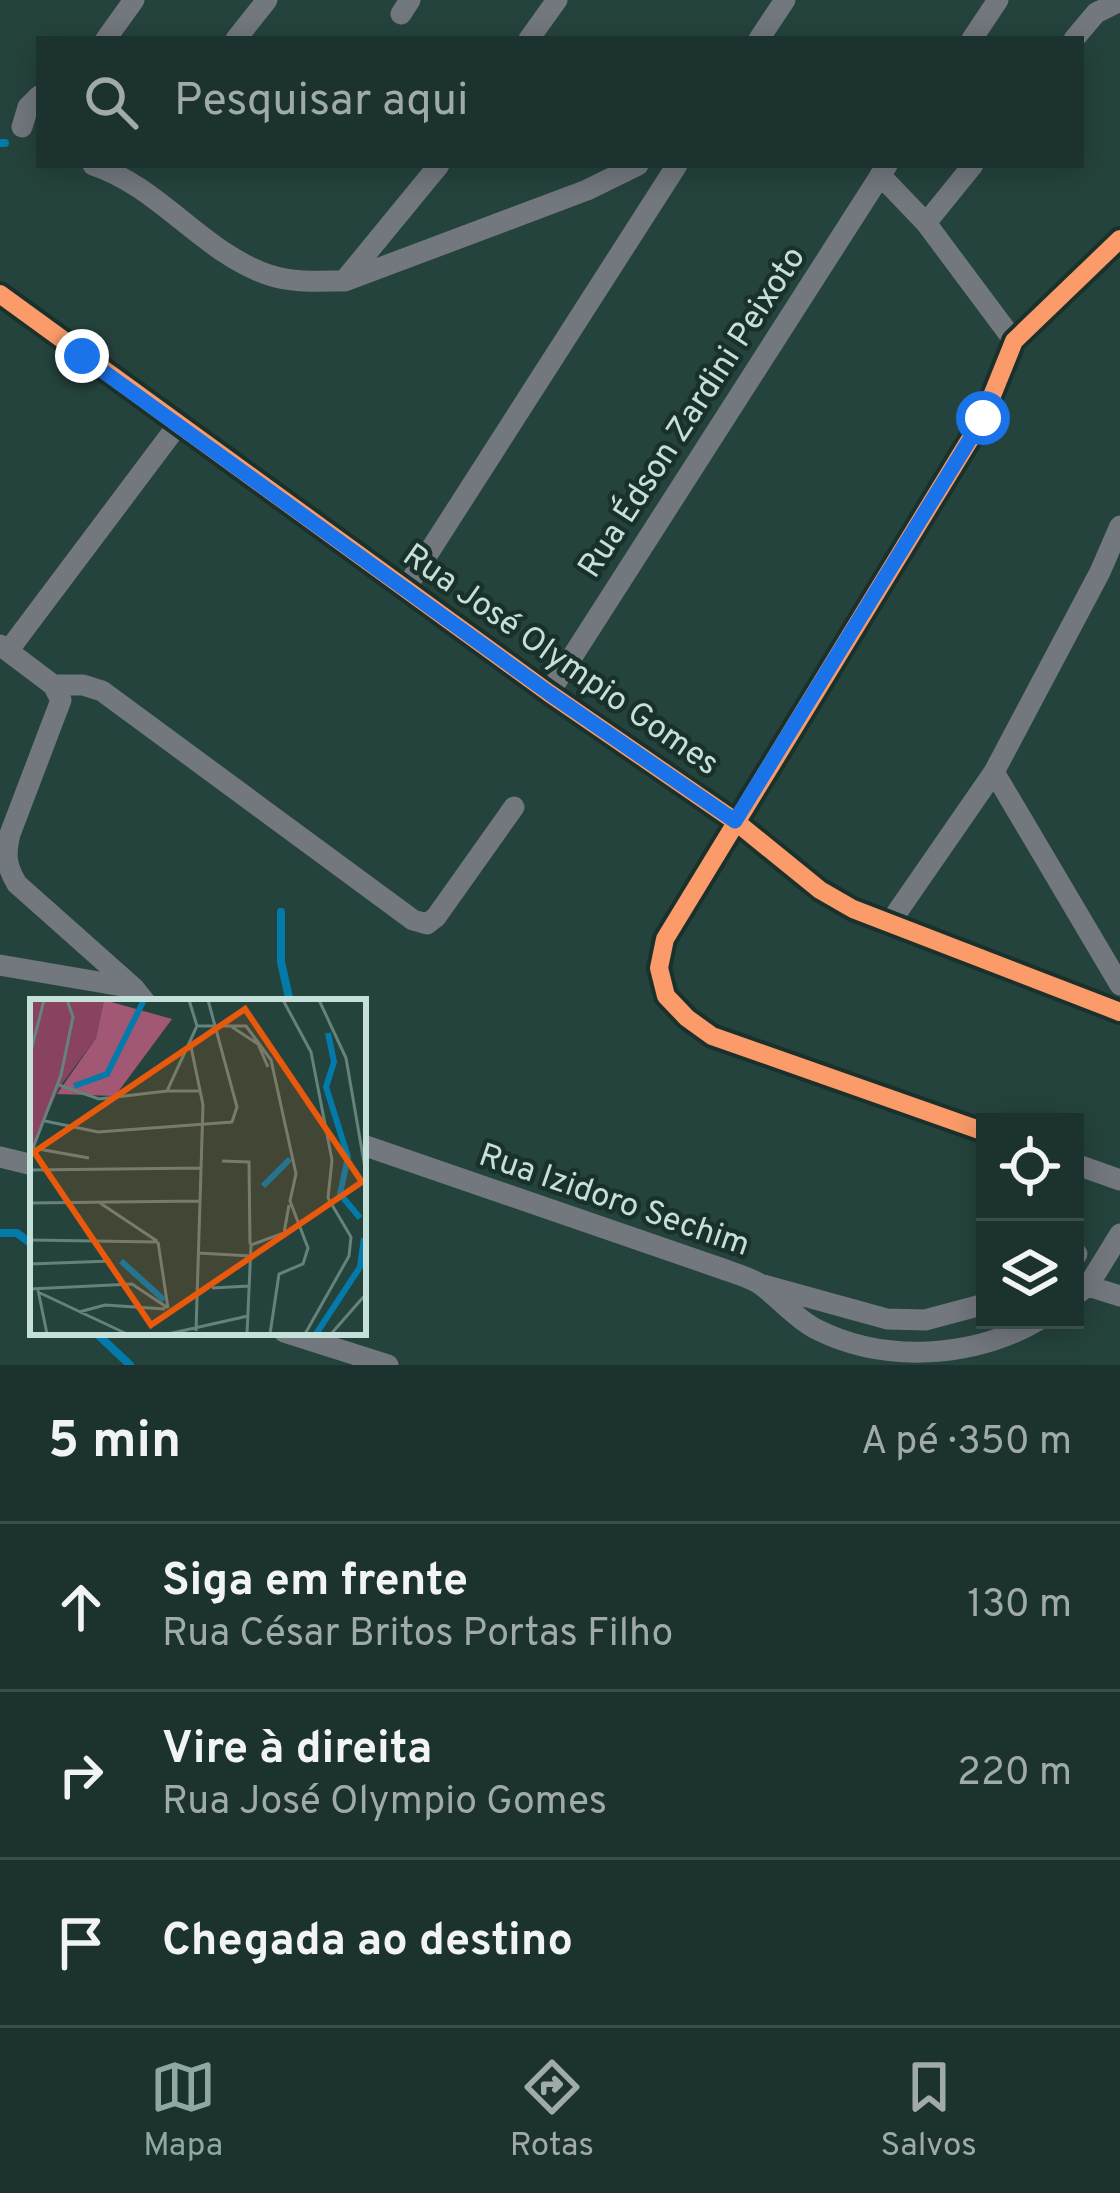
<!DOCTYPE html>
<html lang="pt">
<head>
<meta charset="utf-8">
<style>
	body { margin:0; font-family:Overpass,sans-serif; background:#293e3a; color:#f1f3f6 }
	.controls { position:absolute; right:36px; bottom:36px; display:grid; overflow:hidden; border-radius:0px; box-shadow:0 6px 30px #0003 }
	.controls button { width:108px; height:108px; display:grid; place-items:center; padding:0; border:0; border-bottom:3px solid #3a4d4a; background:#1c322e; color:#f1f3f6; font:60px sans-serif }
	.stop { position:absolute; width:36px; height:36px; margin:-27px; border:9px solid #1a73e8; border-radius:50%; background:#fff }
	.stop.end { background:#1a73e8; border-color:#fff; box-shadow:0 3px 12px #0008 }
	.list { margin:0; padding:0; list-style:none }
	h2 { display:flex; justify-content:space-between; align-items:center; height:156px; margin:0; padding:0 48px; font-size:51px }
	h2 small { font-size:39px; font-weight:400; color:#a0aaaa }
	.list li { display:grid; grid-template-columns:78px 1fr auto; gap:36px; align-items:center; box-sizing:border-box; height:168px; padding:0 48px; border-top:3px solid #3a4d4a }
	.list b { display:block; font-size:45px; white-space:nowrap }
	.list p { margin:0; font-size:39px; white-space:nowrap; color:#a0aaaa }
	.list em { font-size:39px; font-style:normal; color:#a0aaaa }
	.icon { flex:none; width:66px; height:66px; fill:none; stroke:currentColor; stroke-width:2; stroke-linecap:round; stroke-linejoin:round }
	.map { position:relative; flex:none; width:1120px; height:1365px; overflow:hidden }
	.search { position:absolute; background:#1c322e; box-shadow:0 6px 30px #0003; left:36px; right:36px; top:36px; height:132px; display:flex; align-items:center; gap:30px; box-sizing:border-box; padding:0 42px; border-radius:0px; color:#a0aaaa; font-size:45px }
	.sheet { height:660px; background:#1c322e }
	nav { display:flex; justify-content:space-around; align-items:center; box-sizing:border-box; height:168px; border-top:3px solid #3a4d4a; background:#1c322e; font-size:33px; color:#a0aaaa }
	nav a { display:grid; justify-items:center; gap:6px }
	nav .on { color:#8da9a2 }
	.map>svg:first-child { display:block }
</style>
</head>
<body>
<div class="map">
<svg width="1120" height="1365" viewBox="0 0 1120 1365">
	<rect width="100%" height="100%" fill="#25433d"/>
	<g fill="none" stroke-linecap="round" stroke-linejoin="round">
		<path stroke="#037baa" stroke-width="8" d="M0,143h5
			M281,912v50l9,40
			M0,1233h17l16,12
			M95,1332l35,33"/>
		<path stroke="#72787e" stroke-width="21" d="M401,14l9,-14
			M106,39l28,-39
			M236,39l31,-39
			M529,39l28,-39
			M759,39l26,-39
			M972,39l26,-39
			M1074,39l22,-26 24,-12
			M22,127l6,-20 11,-11
			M93,165c67,22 110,88 176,110 23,8 51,6 76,6l242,-91 51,-25
			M880,175l46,48 88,118
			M926,223l47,-58
			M348,276l91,-111
			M0,294l549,399 186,128 85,69 33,19 267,103
			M406,588l271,-423
			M0,645l53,40 8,15 -51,134c-5,21 -4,32 7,50l117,104
			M8,651l169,-225
			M53,685h30l19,6 311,229 14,4 9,-7 78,-110
			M549,693l338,-528
			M994,772l106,-200 20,-46
			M891,921l103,-149 126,213
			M0,965l134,23 11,14
			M985,1132l-273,-96 -25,-18 -21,-22 -7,-28 6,-29 318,-521 31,-77 106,-102
			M363,1145l360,124c11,4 25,8 35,14 20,13 35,34 58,46 69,35 158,29 223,-9
			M0,1157l33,8
			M1075,1164l45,16
			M1075,1256l2,-2
			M764,1285l123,34 38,1 60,-16
			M1088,1286l32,10
			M1075,1295l13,-9 32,-52
			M284,1332l104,33"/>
		<g stroke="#1a302b" stroke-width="26">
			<path id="cycleway" d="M0,294l549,399 186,128 85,69 33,19 267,103
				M985,1132l-273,-96 -25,-18 -21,-22 -7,-28 6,-29 318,-521 31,-77 106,-102"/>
		</g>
		<use href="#cycleway" stroke="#fa9b69" stroke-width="18"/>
	</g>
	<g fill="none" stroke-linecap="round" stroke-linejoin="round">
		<path stroke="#1a73e8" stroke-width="15" d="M82,356l467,337 186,128 248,-403"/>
	</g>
	<g text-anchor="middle" stroke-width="9" stroke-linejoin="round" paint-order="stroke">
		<g font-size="33" fill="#c5e0d8" stroke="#1a302b">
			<text transform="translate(690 411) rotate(-57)" y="12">Rua Édson Zardini Peixoto</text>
			<text transform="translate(562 658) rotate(35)" y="12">Rua José Olympio Gomes</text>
			<text transform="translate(615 1198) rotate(19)" y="12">Rua Izidoro Sechim</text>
		</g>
	</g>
	<g transform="translate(30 999)">
		<rect width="336" height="336" fill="#25433d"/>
		<path d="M0,1h74l-8,38 -37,50 -29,65z" fill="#894361"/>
		<path d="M74,1l68,19 -57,77 -58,-2 39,-56z" fill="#a25775"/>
		<path fill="none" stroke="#037baa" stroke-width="6" d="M298,34l6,29 -8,25 22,70 -8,37 20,24M44,87l33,-12 37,-74M233,187l27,-27M91,262l43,39M286,335l44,-67 4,-29"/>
		<path fill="none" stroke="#65827b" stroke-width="3" d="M37,1l6,17 -12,58 -28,73 56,10M159,1l8,26 -30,65h33M253,1l28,52 21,108 -4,38 23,39 -2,19 -44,78M289,1l27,58 20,116M167,27h49l25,34 25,114 -6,27 18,47 -5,16 -24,10 -9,60M202,28l26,17 10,23M160,43l13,63 -7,226M0,56l14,-55M29,86l40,14 68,-8M15,122l53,11 134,-10 5,-15 -29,-107M192,162l27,1 1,82M0,171l171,-2M0,204l169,-2M70,204l57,38M0,241l128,2M128,243l10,66M168,254l53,3M0,265l81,-3M182,289l37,-2M0,290l102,-5 36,24M8,291l9,44M8,293l89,42M49,313l26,-7 60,4M138,335l80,-18M217,335l4,-89 33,-12 5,-28M301,335l35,-40"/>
		<path fill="#e8590c" fill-opacity="0.15" stroke="#e8590c" stroke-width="6" d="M215,10l117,173 -211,143 -117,-173z"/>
		<rect width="336" height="336" fill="none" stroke="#c5e0d8" stroke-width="6"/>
	</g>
</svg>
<div class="controls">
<button><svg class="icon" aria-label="locate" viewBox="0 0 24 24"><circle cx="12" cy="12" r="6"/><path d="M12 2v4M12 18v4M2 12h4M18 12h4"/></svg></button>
<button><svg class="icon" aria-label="layers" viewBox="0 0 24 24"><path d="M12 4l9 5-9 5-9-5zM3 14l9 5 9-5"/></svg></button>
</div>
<div class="stop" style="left:983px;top:418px"></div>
<div class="stop end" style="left:82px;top:356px"></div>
<div class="search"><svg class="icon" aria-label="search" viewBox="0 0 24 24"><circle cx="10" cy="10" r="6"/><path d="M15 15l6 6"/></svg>Pesquisar aqui</div>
</div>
<section class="sheet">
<h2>5 min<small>A pé · 350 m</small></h2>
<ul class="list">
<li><svg class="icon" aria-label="ahead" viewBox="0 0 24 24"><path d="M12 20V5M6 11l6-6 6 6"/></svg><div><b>Siga em frente</b><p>Rua César Britos Portas Filho</p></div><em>130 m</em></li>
<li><svg class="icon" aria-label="right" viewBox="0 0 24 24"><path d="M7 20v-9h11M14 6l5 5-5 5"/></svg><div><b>Vire à direita</b><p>Rua José Olympio Gomes</p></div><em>220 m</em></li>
<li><svg class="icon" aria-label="arrive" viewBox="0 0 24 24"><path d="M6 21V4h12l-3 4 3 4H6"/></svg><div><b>Chegada ao destino</b></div></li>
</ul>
</section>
<nav>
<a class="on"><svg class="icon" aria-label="map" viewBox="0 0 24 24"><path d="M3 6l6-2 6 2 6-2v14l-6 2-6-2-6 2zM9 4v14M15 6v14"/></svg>Mapa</a>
<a><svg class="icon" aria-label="directions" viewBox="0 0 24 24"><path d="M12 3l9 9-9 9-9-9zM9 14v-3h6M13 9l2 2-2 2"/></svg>Rotas</a>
<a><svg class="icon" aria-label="saved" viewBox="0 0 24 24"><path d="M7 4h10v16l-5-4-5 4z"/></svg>Salvos</a>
</nav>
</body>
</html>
